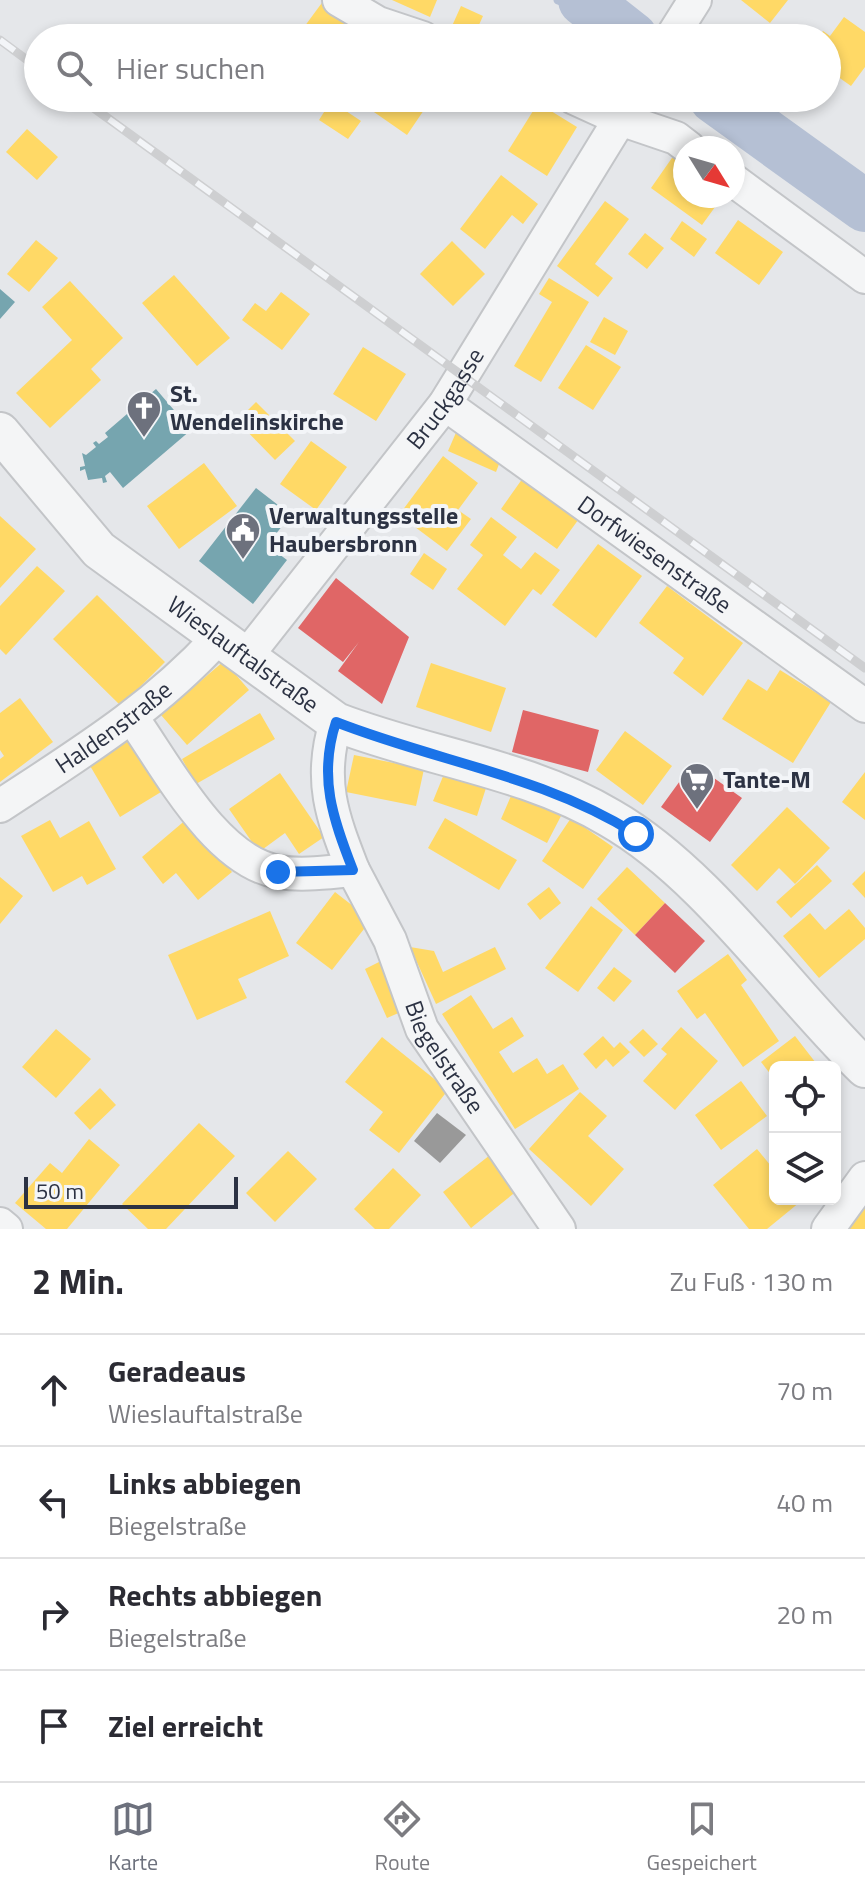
<!DOCTYPE html>
<html lang="de">
<head>
<meta charset="utf-8">
<style>
	body { margin:0; font-family:"Titillium Web",sans-serif; background:#f7f7f7; color:#2b2b33 }
	.controls { position:absolute; right:24px; bottom:24px; display:grid; overflow:hidden; border-radius:12px; box-shadow:0 4px 12px #0003 }
	.controls button { width:72px; height:72px; display:grid; place-items:center; padding:0; border:0; border-bottom:2px solid #e1e1e2; background:#fff; color:#2b2b33; font:40px sans-serif }
	.compass { position:absolute; left:673px; top:136px; width:72px; height:72px; border-radius:50%; background:#fff; box-shadow:0 4px 12px #0003; rotate:127deg }
	.scale { position:absolute; left:24px; bottom:20px; width:214px; box-sizing:border-box; padding-left:8px; border:4px solid #2c3243; border-top:0; font-size:22px; line-height:28px; white-space:nowrap; color:#2c3243; -webkit-text-stroke:6px #f3f5f8; paint-order:stroke }
	.stop { position:absolute; width:24px; height:24px; margin:-18px; border:6px solid #1a73e8; border-radius:50%; background:#fff }
	.stop.end { background:#1a73e8; border-color:#fff; box-shadow:0 2px 8px #0008 }
	.list { margin:0; padding:0; list-style:none }
	h2 { display:flex; justify-content:space-between; align-items:center; height:104px; margin:0; padding:0 32px; font-size:34px }
	h2 small { font-size:26px; font-weight:400; color:#7c7c81 }
	.list li { display:grid; grid-template-columns:52px 1fr auto; gap:24px; align-items:center; box-sizing:border-box; height:112px; padding:0 32px; border-top:2px solid #e1e1e2 }
	.list b { display:block; font-size:30px; white-space:nowrap }
	.list p { margin:0; font-size:26px; white-space:nowrap; color:#7c7c81 }
	.list em { font-size:26px; font-style:normal; color:#7c7c81 }
	.icon { flex:none; width:44px; height:44px; fill:none; stroke:currentColor; stroke-width:2; stroke-linecap:round; stroke-linejoin:round }
	.map { position:relative; flex:none; width:865px; height:1229px; overflow:hidden }
	.search { position:absolute; background:#fff; box-shadow:0 4px 12px #0003; left:24px; right:24px; top:24px; height:88px; display:flex; align-items:center; gap:20px; box-sizing:border-box; padding:0 28px; border-radius:44px; color:#7c7c81; font-size:30px }
	.sheet { height:552px; background:#fff }
	nav { display:flex; justify-content:space-around; align-items:center; box-sizing:border-box; height:112px; border-top:2px solid #e1e1e2; background:#fff; font-size:22px; color:#7c7c81 }
	nav a { display:grid; justify-items:center; gap:4px }
	nav .on { color:#6d717d }
	.map>svg:first-child { display:block }
</style>
</head>
<body>
<div class="map">
<svg width="865" height="1229" viewBox="0 0 865 1229">
	<rect width="100%" height="100%" fill="#e5e7ea"/>
	<path fill="#ffd966" d="M324,0l55,38h-83z
		M392,0h45l-7,17z
		M741,0h47l-18,23z
		M461,6l22,10 -9,20 -22,-10z
		M844,17l21,15v35l-14,19 -24,-17v-31h-9l5,-7 7,5z
		M365,98h42l17,12 -17,25 -46,-32z
		M331,101l30,20 -13,18 -29,-19z
		M538,103l39,24 -30,49 -39,-25z
		M27,129l31,28 -21,23 -31,-28z
		M674,155l11,8v33h38l-21,29 -51,-37z
		M501,175l37,29 -15,20 -11,-9 -27,34 -25,-20z
		M605,201l24,18 -34,45 18,14 -15,19 -41,-31z
		M738,220l45,32 -24,33 -44,-32z
		M682,221l25,18 -13,18 -24,-18z
		M645,233l19,15 -17,21 -19,-15z
		M36,240l22,18 -29,34 -22,-18z
		M452,241l33,33 -32,32 -33,-32z
		M174,275l56,63 -33,28 -55,-63z
		M549,278l40,24 -48,80 -27,-16 38,-64 -13,-8z
		M70,281l53,57 -32,31 10,11 -51,48 -34,-35 56,-53 -30,-33z
		M281,292l29,22 -28,36 -40,-30 13,-17 11,8z
		M604,317l24,14 -13,24 -25,-13z
		M586,345l35,22 -28,43 -35,-22z
		M363,347l43,27 -30,47 -43,-27z
		M256,402l39,39 -20,19 -38,-39z
		M458,428l46,23 -8,21 -48,-21z
		M311,441l36,26 -31,43 -36,-26z
		M443,456l35,27 -20,27 13,9 -24,32 -48,-36z
		M204,463l33,43 -58,43 -32,-43z
		M525,475l56,41 -24,33 -56,-40z
		M0,516l36,33 -36,39z
		M491,517l26,20 -14,18 18,14 14,-17 25,18 -19,25 -8,-6 -28,37 -48,-37 26,-34 -13,-10z
		M598,544l44,32 -46,62 -44,-33z
		M424,553l23,16 -14,21 -23,-16z
		M37,566l28,25 -59,64 -6,-6v-43z
		M667,586l76,57 -40,53 -30,-23 11,-15 -45,-35z
		M97,595l68,67 -44,44 -68,-67z
		M224,661l25,29 -62,55 -26,-30z
		M431,663l75,25 -15,44 -75,-25z
		M780,670l51,32 -38,61 -71,-44 26,-40 19,12z
		M20,698l33,44 -53,40v-23l4,-3 -4,-6v-37z
		M260,713l15,26 -79,45 -14,-25z
		M625,731l47,35 -29,39 -47,-35z
		M130,740l31,52 -41,25 -31,-53z
		M354,755l70,14 -8,37 -70,-14z
		M865,772v48l-23,-18z
		M280,773l44,64 -25,17 -14,-21 -26,19 -30,-43z
		M444,774l42,14 -9,28 -44,-15z
		M514,789l47,27 -14,27 -46,-24z
		M787,807l43,41 -35,36 -16,-16 -22,23 -26,-26z
		M188,818l44,54 -34,28 -22,-27 -13,11 -21,-27z
		M445,818l72,42 -18,30 -71,-42z
		M571,818l42,29 -30,42 -41,-28z
		M50,820l10,18 29,-17 27,48 -29,16 -5,-9 -29,16 -32,-56z
		M817,865l15,16 -41,37 -15,-16z
		M627,867l38,36 -30,32 -38,-36z
		M865,871v27l-13,-14z
		M0,877l23,19 -23,28z
		M549,887l12,16 -21,17 -13,-16z
		M335,892l36,28 -39,50 -36,-27z
		M591,906l32,24 -45,62 -33,-24z
		M849,909l16,19v11l-46,39 -36,-42 27,-23 15,17z
		M270,911l19,45 -51,23 9,19 -50,22 -29,-65z
		M410,947l24,4 9,21 52,-25 11,22 -70,35z
		M728,954l19,26 -6,5 38,56 -36,26 -38,-54 -8,6 -20,-28z
		M391,956l19,52 -23,10 -22,-49z
		M614,967l18,14 -18,21 -17,-14z
		M471,995l22,34 19,-12 12,19 -25,16 14,21 24,-15 10,16 16,-10 16,25 -64,40 -73,-115z
		M681,1027l37,34 -43,49 -32,-29 24,-27 -6,-5z
		M56,1029l35,30 -35,39 -34,-31z
		M643,1029l15,15 -14,13 -15,-15z
		M603,1036l11,12 6,-6 10,10 -17,15 -7,-8 -10,10 -13,-15z
		M795,1036l24,31h-44v13l-14,-18z
		M382,1037l66,53 -49,63 -30,-23 14,-18 -38,-30z
		M741,1081l26,35 -46,34 -26,-35z
		M100,1088l16,17 -26,25 -16,-17z
		M580,1092l27,24 -19,20 36,33 -33,37 -62,-57z
		M199,1123l36,33 -69,73h-18l-26,-25z
		M89,1139l31,26 -53,64h-21l-31,-26 35,-40 12,10z
		M757,1149l18,22v28l25,3 -33,27h-18l-36,-44z
		M288,1151l29,28 -42,43 -29,-29z
		M490,1155l28,35 -47,38 -28,-36z
		M393,1168l28,27 -32,34h-14l-21,-20z
		M865,1195v34h-19z"/>
	<path fill="#e06666" d="M336,578l73,59 -27,67 -44,-33 21,-29 -16,20 -45,-34z
		M523,710l76,20 -11,42 -76,-20z
		M693,763l49,35 -32,44 -49,-35z
		M665,903l40,38 -30,32 -40,-38z"/>
	<path fill="#76a5af" d="M0,289l15,13 -15,17z
		M156,389l35,41 -68,58 -13,-16 -5,4 2,6 -4,1 -1,-5 -14,2 -3,-11 -5,2v-4l5,-1 -3,-13 4,2 10,-8 -3,-4 3,-2 3,3 9,-7 -3,-4z
		M256,488l35,27 -24,30 20,15 -34,44 -54,-43z"/>
	<path fill="#999" d="M437,1113l29,22 -26,28 -26,-22z"/>
	<g fill="none" stroke-linecap="round" stroke-linejoin="round">
		<path stroke="#b5c0d4" stroke-width="9" d="M558,0l37,12"/>
		<path stroke="#b5c0d4" stroke-width="52" d="M584,0l48,38
			M715,98l150,108"/>
		<g stroke="#c3c5c8" stroke-width="36">
			<g id="minor">
				<path d="M339,0l39,23 45,15"/>
				<path d="M671,38l24,-38"/>
				<path d="M574,98l46,21 56,19 13,10"/>
				<path d="M733,180l132,97"/>
				<path id="s1" d="M445,404l420,302"/>
				<path id="s2" d="M245,658l200,-254 188,-306"/>
				<path id="s3" d="M133,719c34,48 83,143 146,153 24,4 50,0 74,-2l37,70 32,89 137,200"/>
				<path d="M336,722c-18,58 -4,94 17,148"/>
				<path id="s4" d="M0,806c79,-52 153,-97 217,-167"/>
				<path d="M0,1224l6,5"/>
				<path d="M828,1229l37,-51"/>
			</g>
		</g>
		<g stroke="#c3c5c8" stroke-width="42">
			<g id="tertiary">
				<path id="s5" d="M0,432l99,118 237,172c90,35 190,46 274,96 96,55 174,171 255,250"/>
			</g>
		</g>
		<use href="#minor" stroke="#f4f5f6" stroke-width="32"/>
		<use href="#tertiary" stroke="#f4f5f6" stroke-width="38"/>
		<g stroke="#cecfd1" stroke-width="9">
			<path id="rail" d="M0,40l38,28
				M80,98l785,570"/>
		</g>
		<use href="#rail" stroke="#f3f5f8" stroke-width="6" stroke-dasharray="18" stroke-linecap="butt"/>
	</g>
	<g fill="none" stroke-linecap="round" stroke-linejoin="round">
		<path stroke="#1a73e8" stroke-width="10" d="M278,872l75,-2c-20,-51 -35,-93 -17,-148 102,40 205,53 300,112"/>
	</g>
	<defs>
		<g id="church-pin" transform="scale(1.8)"><path d="M0 17L-7.5 6A9.5 9.5 0 1 1 7.5 6Z" fill="#6d717d" stroke="#f3f5f8"/><path d="M-1.2-6h2.4v3.5h3.3v2.4h-3.3V6h-2.4V-.1h-3.3v-2.4h3.3Z" fill="#fff"/></g>
		<g id="civic-pin" transform="scale(1.8)"><path d="M0 17L-7.5 6A9.5 9.5 0 1 1 7.5 6Z" fill="#6d717d" stroke="#f3f5f8"/><path d="M-.6-6.5H3V-4.5H.6V-3L4-1V1h2V6H-6V1h2V-1L-.6-3ZM-1.2 2.5V6h2.4V2.5Z" fill="#fff"/></g>
		<g id="supermarket-pin" transform="scale(1.8)"><path d="M0 17L-7.5 6A9.5 9.5 0 1 1 7.5 6Z" fill="#6d717d" stroke="#f3f5f8"/><path d="M-6-5.5h2.5l.6 2H6L4.5 2H-2.5L-4.4-4H-6ZM-1.5 3.2a1.3 1.3 0 1 0 .1 0ZM3 3.2a1.3 1.3 0 1 0 .1 0Z" fill="#fff"/></g>
	</defs>
	<g fill-rule="evenodd">
		<use href="#church-pin" x="144" y="408"/>
		<use href="#civic-pin" x="243" y="530"/>
		<use href="#supermarket-pin" x="697" y="780"/>
	</g>
	<g text-anchor="middle" stroke-width="8" stroke-linejoin="round" paint-order="stroke">
		<g font-size="24" font-weight="bold" fill="#2c3243" stroke="#f3f5f8" text-anchor="start">
			<text x="170" y="402">St.<tspan x="170" dy="28">Wendelinskirche</tspan></text>
			<text x="269" y="524">Verwaltungsstelle<tspan x="269" dy="28">Haubersbronn</tspan></text>
			<text x="723" y="788">Tante-M</text>
		</g>
		<g font-size="24" fill="#2c3243" stroke="#f3f5f8">
			<text dy="8" stroke="none"><textPath href="#s2" startOffset="328">Bruckgasse</textPath></text>
			<text dy="8" stroke="none"><textPath href="#s1" startOffset="258">Dorfwiesenstraße</textPath></text>
			<text dy="8" stroke="none"><textPath href="#s5" startOffset="332">Wieslauftalstraße</textPath></text>
			<text dy="8" stroke="none"><textPath href="#s4" startOffset="138">Haldenstraße</textPath></text>
			<text dy="8" stroke="none"><textPath href="#s3" startOffset="500">Biegelstraße</textPath></text>
		</g>
	</g>
</svg>
<div class="controls">
<button><svg class="icon" aria-label="locate" viewBox="0 0 24 24"><circle cx="12" cy="12" r="6"/><path d="M12 2v4M12 18v4M2 12h4M18 12h4"/></svg></button>
<button><svg class="icon" aria-label="layers" viewBox="0 0 24 24"><path d="M12 4l9 5-9 5-9-5zM3 14l9 5 9-5"/></svg></button>
</div>
<svg class="compass" viewBox="-18 -18 36 36"><path d="M0-13l5 13h-10z" fill="#e53935"/><path d="M0 13l5-13h-10z" fill="#7c7c81"/></svg>
<div class="scale">50 m</div>
<div class="stop" style="left:636px;top:834px"></div>
<div class="stop end" style="left:278px;top:872px"></div>
<div class="search"><svg class="icon" aria-label="search" viewBox="0 0 24 24"><circle cx="10" cy="10" r="6"/><path d="M15 15l6 6"/></svg>Hier suchen</div>
</div>
<section class="sheet">
<h2>2 Min.<small>Zu Fuß · 130 m</small></h2>
<ul class="list">
<li><svg class="icon" aria-label="ahead" viewBox="0 0 24 24"><path d="M12 20V5M6 11l6-6 6 6"/></svg><div><b>Geradeaus</b><p>Wieslauftalstraße</p></div><em>70 m</em></li>
<li><svg class="icon" aria-label="left" viewBox="0 0 24 24"><path d="M17 20v-9H6M10 6l-5 5 5 5"/></svg><div><b>Links abbiegen</b><p>Biegelstraße</p></div><em>40 m</em></li>
<li><svg class="icon" aria-label="right" viewBox="0 0 24 24"><path d="M7 20v-9h11M14 6l5 5-5 5"/></svg><div><b>Rechts abbiegen</b><p>Biegelstraße</p></div><em>20 m</em></li>
<li><svg class="icon" aria-label="arrive" viewBox="0 0 24 24"><path d="M6 21V4h12l-3 4 3 4H6"/></svg><div><b>Ziel erreicht</b></div></li>
</ul>
</section>
<nav>
<a class="on"><svg class="icon" aria-label="map" viewBox="0 0 24 24"><path d="M3 6l6-2 6 2 6-2v14l-6 2-6-2-6 2zM9 4v14M15 6v14"/></svg>Karte</a>
<a><svg class="icon" aria-label="directions" viewBox="0 0 24 24"><path d="M12 3l9 9-9 9-9-9zM9 14v-3h6M13 9l2 2-2 2"/></svg>Route</a>
<a><svg class="icon" aria-label="saved" viewBox="0 0 24 24"><path d="M7 4h10v16l-5-4-5 4z"/></svg>Gespeichert</a>
</nav>
</body>
</html>
